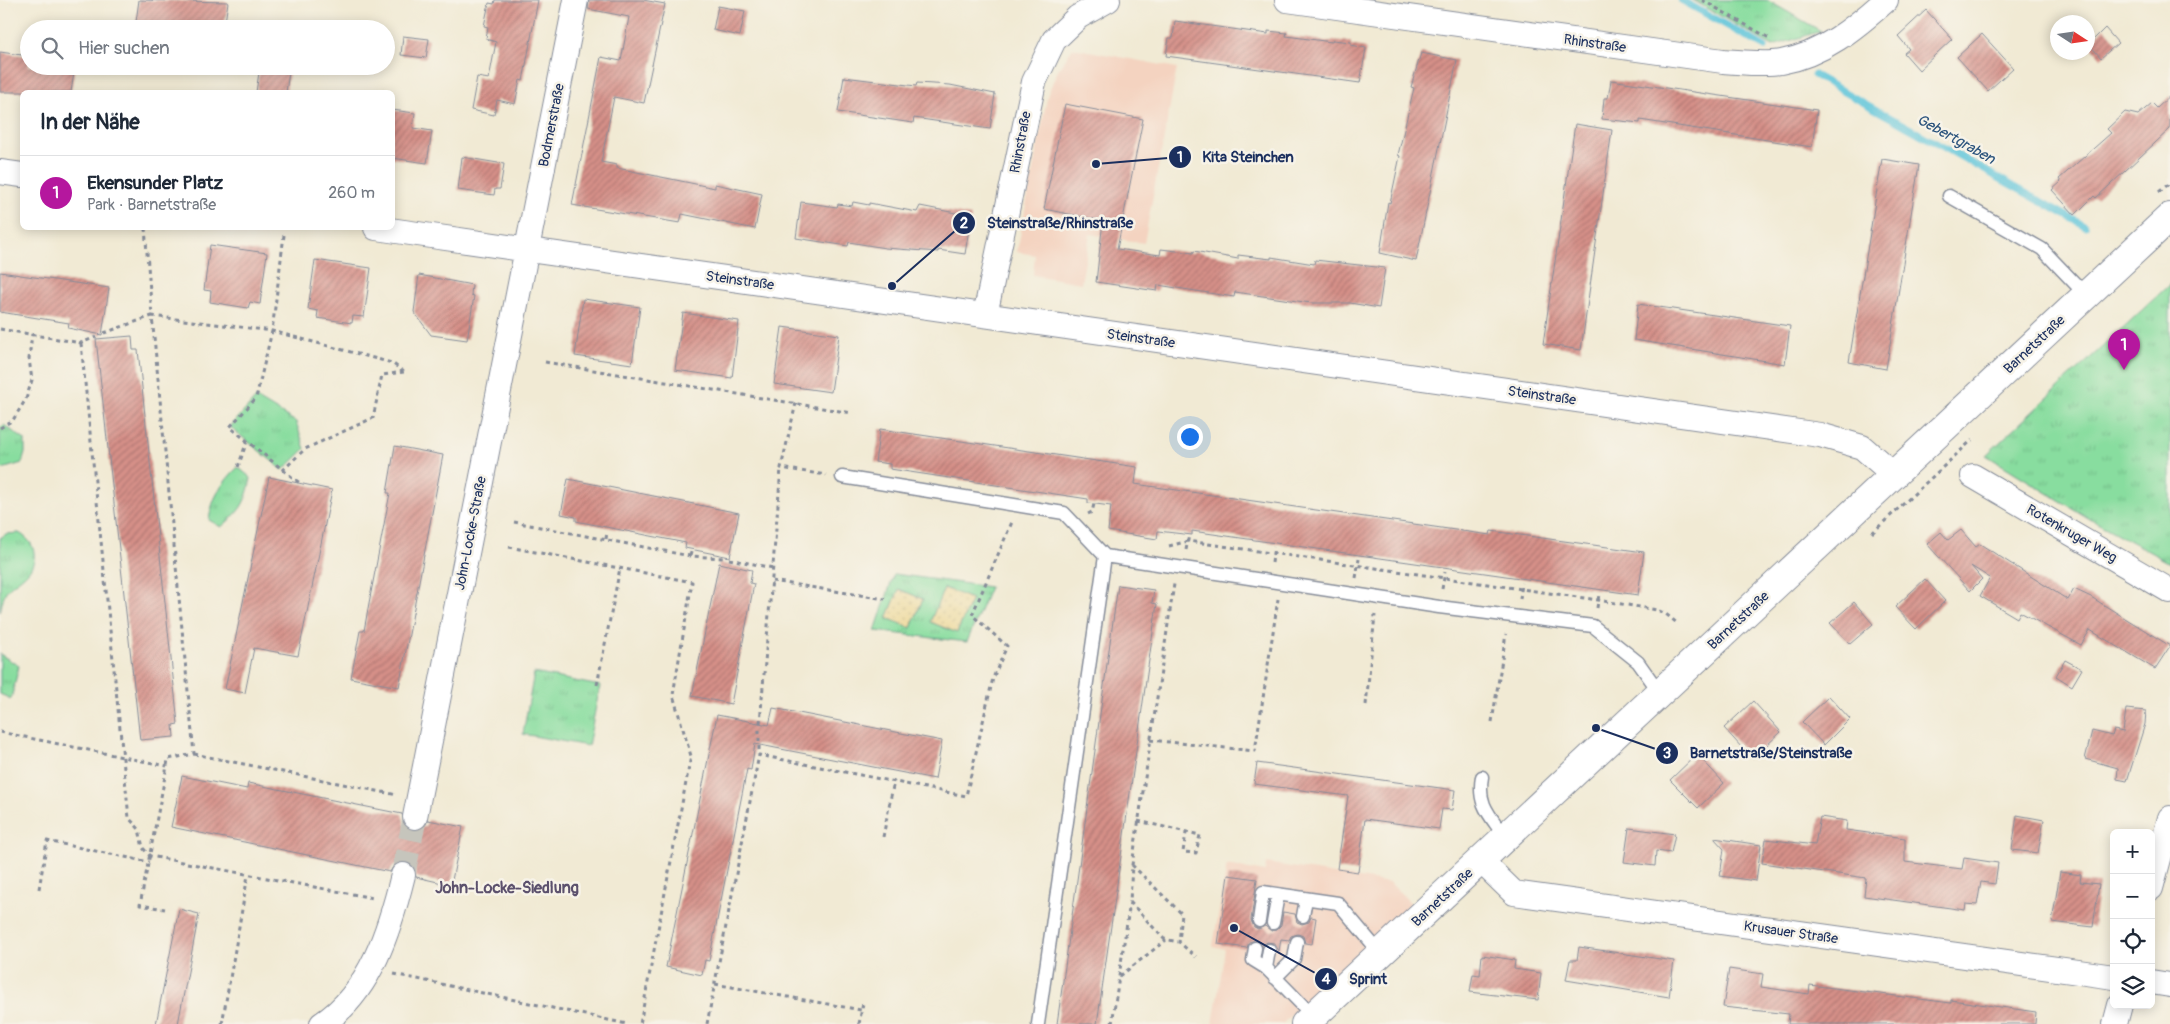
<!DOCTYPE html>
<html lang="de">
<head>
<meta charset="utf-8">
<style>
	body { margin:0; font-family:Pangolin,sans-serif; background:#f6f6f7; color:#1f2937 }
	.controls { position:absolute; right:15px; bottom:15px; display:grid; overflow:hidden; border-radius:8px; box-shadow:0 2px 12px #0003 }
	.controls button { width:45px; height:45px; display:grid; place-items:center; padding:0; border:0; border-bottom:1px solid #e0e1e3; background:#fff; color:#1f2937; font:25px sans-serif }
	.compass { position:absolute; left:2050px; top:15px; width:45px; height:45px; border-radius:50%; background:#fff; box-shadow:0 2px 12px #0003; rotate:102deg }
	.you { position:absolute; left:1189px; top:436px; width:18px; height:18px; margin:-12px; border:4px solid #fff; border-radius:50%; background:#1a73e8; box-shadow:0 0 0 8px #1a73e833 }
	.badge { display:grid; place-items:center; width:32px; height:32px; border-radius:50%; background:#b5179e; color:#fff; font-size:16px; font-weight:700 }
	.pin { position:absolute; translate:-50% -41px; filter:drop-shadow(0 1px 2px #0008) }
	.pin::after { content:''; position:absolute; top:26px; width:18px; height:15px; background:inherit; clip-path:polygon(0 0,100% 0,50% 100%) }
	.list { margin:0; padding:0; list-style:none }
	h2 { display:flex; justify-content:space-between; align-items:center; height:65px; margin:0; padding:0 20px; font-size:21px }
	h2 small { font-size:16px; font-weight:400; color:#747a83 }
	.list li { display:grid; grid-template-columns:32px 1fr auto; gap:15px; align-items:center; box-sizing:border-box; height:75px; padding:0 20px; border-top:1px solid #e0e1e3 }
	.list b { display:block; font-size:19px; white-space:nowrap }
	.list p { margin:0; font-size:16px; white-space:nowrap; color:#747a83 }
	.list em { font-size:16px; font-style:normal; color:#747a83 }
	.icon { flex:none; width:28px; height:28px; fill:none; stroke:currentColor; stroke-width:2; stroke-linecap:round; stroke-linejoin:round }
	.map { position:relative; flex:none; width:2170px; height:1024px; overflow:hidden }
	.search { position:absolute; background:#fff; box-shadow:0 2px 12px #0003; left:20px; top:20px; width:375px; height:55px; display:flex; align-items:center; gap:12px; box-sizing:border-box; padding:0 18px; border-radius:28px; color:#747a83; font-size:19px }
	.panel { position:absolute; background:#fff; box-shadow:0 2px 12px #0003; left:20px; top:90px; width:375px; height:140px; border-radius:8px }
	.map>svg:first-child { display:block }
</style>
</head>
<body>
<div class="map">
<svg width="2170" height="1024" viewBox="0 0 2170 1024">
	<defs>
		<pattern id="sand-dots" width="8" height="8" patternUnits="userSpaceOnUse" patternTransform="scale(1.25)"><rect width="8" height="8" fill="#eeda9e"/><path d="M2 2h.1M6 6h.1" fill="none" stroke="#ccbb8a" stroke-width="1.8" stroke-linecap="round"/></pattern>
		<pattern id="park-tufts" width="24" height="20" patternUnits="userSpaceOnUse" patternTransform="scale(1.25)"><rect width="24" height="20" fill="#88dd9f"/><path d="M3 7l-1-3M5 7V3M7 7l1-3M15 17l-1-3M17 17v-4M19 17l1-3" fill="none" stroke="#75be8b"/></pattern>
		<pattern id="building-hatch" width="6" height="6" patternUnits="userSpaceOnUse" patternTransform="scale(1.25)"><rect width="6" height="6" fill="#d69088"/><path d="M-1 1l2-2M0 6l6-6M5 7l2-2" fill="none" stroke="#ad7672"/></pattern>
	</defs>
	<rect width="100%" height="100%" fill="#f7f3e8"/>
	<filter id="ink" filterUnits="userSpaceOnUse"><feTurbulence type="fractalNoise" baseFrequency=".02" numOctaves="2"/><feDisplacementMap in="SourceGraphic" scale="10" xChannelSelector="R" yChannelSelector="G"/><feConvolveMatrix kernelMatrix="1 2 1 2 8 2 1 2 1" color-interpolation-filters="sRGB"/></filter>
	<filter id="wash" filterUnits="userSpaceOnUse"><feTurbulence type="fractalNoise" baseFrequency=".0096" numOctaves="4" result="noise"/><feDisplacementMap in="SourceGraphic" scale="20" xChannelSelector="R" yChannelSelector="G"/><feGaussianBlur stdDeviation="1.12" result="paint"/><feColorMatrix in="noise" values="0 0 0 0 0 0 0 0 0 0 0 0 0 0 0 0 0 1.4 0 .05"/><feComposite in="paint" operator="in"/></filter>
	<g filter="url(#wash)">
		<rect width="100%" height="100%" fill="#f1ead4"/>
		<path fill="#f4d3c0" d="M1073,48l104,20 -33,175 -54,-9 -9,49 -48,-8 2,-20 -18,-3 31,-159 11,-25z
			M1266,863l124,20 21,20 -129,121h-69l12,-75 -12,-3 14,-81 38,7z"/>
		<path fill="url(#sand-dots)" stroke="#84847e" d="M944,588l28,11 -15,34 -27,-11z
			M899,589l24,10 -12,29 -24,-10z"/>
		<path fill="url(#park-tufts)" stroke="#52867e" fill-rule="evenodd" d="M1693,0h74l54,31 -48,15z
			M2170,284v279l-80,-44 -104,-64z
			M256,398l40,24 9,27 -22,21 -53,-43z
			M4,425l21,15v13l-3,10 -20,6 -2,-1v-40z
			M238,467l13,11c-5,25 -10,33 -30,49l-12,-7c3,-23 13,-37 29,-53z
			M19,533c17,9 21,28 6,42 -5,5 -13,9 -18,15 -4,5 -5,15 -7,22v-74l6,-4z
			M894,574l96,13 -23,55 -92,-11zM944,588l28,11 -15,34 -27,-11zM899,589l24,10 -12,29 -24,-10z
			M0,654l19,12 -8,33 -11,-5z
			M534,673l66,13 -12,60 -65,-12z"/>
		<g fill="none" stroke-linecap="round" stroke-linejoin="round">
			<path stroke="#5dc5da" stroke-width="7" d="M1681,0l84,47
				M1814,75l271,151"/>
		</g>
		<g id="blocks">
			<path fill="url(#building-hatch)" d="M139,0l89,2 -4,27h-89z
				M495,0h43l-15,81 -3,-1 -5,24 -18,-4 -3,15 -23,-5 6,-33 12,2 7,-37 -10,-3 2,-12 -4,-1 5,-23 5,1z
				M589,0h54l22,4 -21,99 -30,-6 -13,65 16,3v3l98,20v-4l47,10 -7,35 -73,-15 -2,9 -108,-18 29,-148 20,4 8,-44 -41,-8z
				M718,6l27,5 -5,25 -27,-6z
				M1926,10l26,29 -33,31 -15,-17 5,-4 -11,-13z
				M1175,21l93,13v-3l19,2 -1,3 46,6 1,-2 18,2v3l15,3 -6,35 -194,-27 3,-18h4z
				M2105,28l13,15 -17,15 -12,-14z
				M1982,34l31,34 -25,23 -31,-34z
				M403,36l26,3 -3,19 -25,-3z
				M0,52l29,4v10h46l-4,26h-71z
				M1421,53l36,7 -41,201 -36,-8 8,-51 2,1 10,-47 -2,-1 16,-67 -3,-1z
				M260,66h30l-4,26h-30z
				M844,77l72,9 1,-3 33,2 45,9 -5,35 -76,-11 -1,5 -75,-11z
				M1611,80l206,30 -5,37 -172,-27v3l-38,-4 2,-21h4z
				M2170,96v33l-74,69 -2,-2 -19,19 -23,-25 9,-8 -2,-3 52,-46 -4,-4 18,-17 13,3 14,-12 5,5z
				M1065,104l78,15 -26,130 43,6 1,-6 32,4 1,-2 44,8v-4l33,4v-2l43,7 1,-4 70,8 -6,40 -29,-5h-39l-76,-11 -1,5 -76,-12 -1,6 -61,-9 7,-61 -59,-12z
				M392,110l23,3 -2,15 19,3 -5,32 -35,-5z
				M1575,124l37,6 -31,220 -38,-6z
				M462,157l42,7 -4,25h-5l-1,6 -36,-5z
				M1882,159l37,6 -33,204 -37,-7z
				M801,202l36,5 1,-3 14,2 1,-4 16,3v-2l48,9 3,-6 51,10 -6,38 -27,-4v2l-53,-4 -36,-6 -1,4 -52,-8z
				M210,245l57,8 -7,51 -10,-2 -2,6 -38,-6 1,-11 -7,-1z
				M315,260l56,8 -7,49 -11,-1 -1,7 -35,-5 1,-7 -10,-2z
				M0,272l109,16 -7,47 -34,-7 1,-5 -69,-11z
				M419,275l53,10 -1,10 3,1 -7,44 -36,-5 -17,-23z
				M583,299l57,8 -8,57 -57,-8z
				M1638,304l152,22 -5,38 -151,-24z
				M683,313l56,8 -7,57 -57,-8z
				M782,327l57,8 -8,57 -57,-8z
				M132,336l1,14h5l40,374 -5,1 1,12 -34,3 -44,-401z
				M880,429l257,38 -2,17 355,51 1,-4 153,21 -6,43 -446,-64v4l-34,-4 -1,8 -49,-8 3,-25 -23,-3v-4l-198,-30v-5l-15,-2z
				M395,446l48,9 -44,232 -48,-9 9,-47h4l5,-28 21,-110h-3z
				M269,477l63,13 -34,166 -44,-8 -9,45 -20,-4z
				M568,479l171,34 -9,44 -45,-9 1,-5 -110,-22v-4l-15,-3z
				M1961,530l15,17 4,-3 88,56 6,-11 17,8 79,49 -15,23 -65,-39 -9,15 -61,-33 -3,6 -37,-22 10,-18 -19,-12 11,13 -12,12 -43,-47 14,-12 7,8z
				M719,563l33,7 -2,13 4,1 -23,120 -39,-8z
				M1925,579l20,22 -29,28 -21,-22z
				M1118,585l36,5 -2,13 5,1 -60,420h-40z
				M1854,602l19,22 -23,20 -20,-21z
				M2065,660l17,9 -10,17 -16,-10z
				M1829,696l21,23 -26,26 -22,-23z
				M1753,701l28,31 -29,27 -28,-31z
				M773,708l169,33 -7,38 -180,-35 -4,26 -4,-1 -38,192 -4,-1 -3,15 -36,-8 51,-252 52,10z
				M2126,709l20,2 -1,13 -18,57 -10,-2 1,-11 -33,-9 7,-28 20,5 2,-6 9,2z
				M1697,754l27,29 -26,25 -28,-28z
				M1257,763l198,27 -3,20 -10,-1 -3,20 -74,-10 -7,53 -21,-3 11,-73 -94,-12z
				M182,776l65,13 1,-6 154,31 4,13 7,4 12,-5 3,-6 35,7 -12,58 -35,-8 -3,-11 -7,-4 -12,3 -4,7 -219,-45z
				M2017,815l27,5 -6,33 -26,-3z
				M1820,817l27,4 -1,9 59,8v24l57,7 2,-11 34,5 -3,21 -14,-2 -4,23 -11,-1 -1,6 -101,-14 2,-18 -104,-15 4,-24 49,6z
				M1629,828l46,6 -4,19 -15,-2 -1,15 -31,-4z
				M1714,838l47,7 -5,36 -36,-5 4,-27z
				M2060,872l21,3 -1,7 19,2 -6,43 -41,-5z
				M1228,875l29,4 -6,41 3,7 4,2 7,-3 6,5 5,-1 5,-5 2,-13 12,2 2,8 5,2 7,-2 2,-5 5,1 -4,26 -7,-1 -2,-7 -5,-2 -7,2 -2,4 -8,-1 -2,12 -5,-8 -7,-1 -4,3 -7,-5 -7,2 -2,6 -29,-4z
				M179,909l20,5 -21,110h-22z
				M1579,947l95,14 -5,36 -103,-17 4,-20h7z
				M1482,955l33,5 -1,9 27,4 -3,27 -68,-8 3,-18 7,1z
				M1729,969l34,5 -2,13 48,7 1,-9 141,18v-3l85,12 -1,12h-247l1,-10 -66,-7z"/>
		</g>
	</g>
	<g filter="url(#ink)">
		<use href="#blocks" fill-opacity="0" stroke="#868c99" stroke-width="1"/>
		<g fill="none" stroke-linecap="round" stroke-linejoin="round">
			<path stroke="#c6c5bc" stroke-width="24" stroke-dasharray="24 12" stroke-linecap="butt" d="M403,875l12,-58"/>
			<g stroke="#868c99" stroke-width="15">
				<path id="service" d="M1949,196l93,53 44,46
					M842,477l222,36 41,43 334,51 154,19 45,36 22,31
					M1482,777c-5,28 8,38 23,60
					M1303,916l3,-17
					M1259,921l4,-29 75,11 43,51
					M1273,923l5,-28
					M1255,948l-2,12 13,8 3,-18
					M1266,968l47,48
					M1275,978l19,-19 3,-17
					M1038,1024l67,-468"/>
			</g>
			<g stroke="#868c99" stroke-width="26">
				<path id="minor" d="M1287,0l436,61c19,1 39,4 58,1 41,-7 75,-35 105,-62
					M0,172l22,3
					M376,228l1444,207 42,12 32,28
					M985,315l49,-233 20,-42 24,-23 30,-17
					M1973,476l197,115
					M415,817l161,-817
					M1480,860l34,33 600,84
					M2151,888l19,-70
					M2151,982l19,3
					M322,1024c49,-32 68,-96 81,-149
					M2115,1024l5,-19"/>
			</g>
			<g stroke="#868c99" stroke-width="30">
				<path id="tertiary" d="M1305,1024l865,-807"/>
			</g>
			<path stroke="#868c99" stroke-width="3" stroke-dasharray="4 4" stroke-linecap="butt" d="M1702,0l67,38
				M2159,192l11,-9
				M145,228l7,88 120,15 120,32 12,9
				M284,235l-12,96 -16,67 -26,29 53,43 22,-21 68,-31 9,-43 22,-3
				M0,329l81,14 15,-6
				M104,333l48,-17 42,438 -26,5 -1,7 -27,139 25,4
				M81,343l48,475 10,11 4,19 7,8 223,42
				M545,362l307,51
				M796,403l-15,65 45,7
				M0,428l13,-8 13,-21 6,-19 -3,-21 3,-25
				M238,467l9,-26
				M283,470l18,14
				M1088,514l4,-2 2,-8
				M514,522l176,34 33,2
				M1872,533l100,-93
				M606,539l1,-7
				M1169,546l19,-5 410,59 59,10 9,4 12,10
				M509,547l183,35 -19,113 18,61 -51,268
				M1186,550l3,-15
				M690,556l2,-7
				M729,559l44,9
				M1272,563l2,-16
				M1356,578l3,-19
				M772,581l113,18
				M1442,589l3,-17
				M1520,599l2,-16
				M1597,608l2,-14
				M597,685l23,-117
				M1366,705l9,-90
				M1492,722l14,-88
				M760,723l21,-255
				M759,730v25
				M0,732l167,34
				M1150,740l105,11 23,-152
				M194,754l203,41
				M1138,821l62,14 -4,18 -13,-1 3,-19
				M883,837l11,-56
				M1132,865l50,49 -3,28 17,15
				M39,889l8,-48 102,21
				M1130,902l34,37 15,3
				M394,974l233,50
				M1120,976l46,-36
				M715,984l146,26
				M222,1024l26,-149
				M707,1024l52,-269 207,41 27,-118 14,-32 -35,-31 40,-93
				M859,1024l4,-21
				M1112,1024l18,-122 2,-37 42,-281"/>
			<use href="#service" stroke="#fff" stroke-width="12"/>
			<use href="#minor" stroke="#fff" stroke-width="24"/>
			<use href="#tertiary" stroke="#fff" stroke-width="28"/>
		</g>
	</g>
	<g text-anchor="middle" stroke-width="5" stroke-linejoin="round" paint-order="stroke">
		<g font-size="14" fill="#1b2f5e" stroke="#f7f3e8">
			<text transform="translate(1595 43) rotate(8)" y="5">Rhinstraße</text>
			<text transform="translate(551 125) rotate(-79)" y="5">Bodmerstraße</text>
			<text transform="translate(1020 142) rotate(-79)" y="5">Rhinstraße</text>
			<text transform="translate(740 280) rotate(8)" y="5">Steinstraße</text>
			<text transform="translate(1141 338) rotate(8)" y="5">Steinstraße</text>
			<text transform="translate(2034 344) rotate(-43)" y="5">Barnetstraße</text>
			<text transform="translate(1542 395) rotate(8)" y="5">Steinstraße</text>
			<text transform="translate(470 533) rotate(-79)" y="5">John-Locke-Straße</text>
			<text transform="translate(2072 533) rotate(30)" y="5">Rotenkruger Weg</text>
			<text transform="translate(1738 620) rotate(-43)" y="5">Barnetstraße</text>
			<text transform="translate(1442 897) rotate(-43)" y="5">Barnetstraße</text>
			<text transform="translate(1791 932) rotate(8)" y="5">Krusauer Straße</text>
		</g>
		<g font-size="15" font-style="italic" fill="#2c547d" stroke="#f7f3e8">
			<text transform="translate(1956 139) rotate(29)" y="5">Gebertgraben</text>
		</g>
		<g font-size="16" font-weight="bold" fill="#5c516d" stroke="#f7f3e8">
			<text x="507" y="893">John-Locke-Siedlung</text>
		</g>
	</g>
	<path fill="none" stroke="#1b2f5e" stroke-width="2" d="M1096 164L1180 157M892 286L964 223M1596 728L1667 753M1234 928L1326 979"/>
	<g fill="#1b2f5e" stroke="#f7f3e8" stroke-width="2">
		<circle cx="1096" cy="164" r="5"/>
		<circle cx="892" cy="286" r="5"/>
		<circle cx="1596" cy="728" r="5"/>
		<circle cx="1234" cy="928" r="5"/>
		<circle cx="1180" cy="157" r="12"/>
		<circle cx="964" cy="223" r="12"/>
		<circle cx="1667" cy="753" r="12"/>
		<circle cx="1326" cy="979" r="12"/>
	</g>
	<g font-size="15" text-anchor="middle" font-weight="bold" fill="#fff">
		<text x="1180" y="162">1</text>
		<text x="964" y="228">2</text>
		<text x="1667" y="758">3</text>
		<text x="1326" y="984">4</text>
	</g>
	<g font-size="15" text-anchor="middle" font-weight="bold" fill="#1b2f5e" stroke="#f7f3e8" stroke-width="5" stroke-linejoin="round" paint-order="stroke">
		<text x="1248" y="162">Kita Steinchen</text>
		<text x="1060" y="228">Steinstraße/Rhinstraße</text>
		<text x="1771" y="758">Barnetstraße/Steinstraße</text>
		<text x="1368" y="984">Sprint</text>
	</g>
</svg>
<div class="controls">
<button>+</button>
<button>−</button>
<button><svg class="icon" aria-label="locate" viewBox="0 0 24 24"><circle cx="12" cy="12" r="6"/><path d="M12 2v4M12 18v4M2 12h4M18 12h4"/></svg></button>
<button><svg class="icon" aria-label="layers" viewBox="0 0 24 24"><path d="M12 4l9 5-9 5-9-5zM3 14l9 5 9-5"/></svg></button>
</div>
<svg class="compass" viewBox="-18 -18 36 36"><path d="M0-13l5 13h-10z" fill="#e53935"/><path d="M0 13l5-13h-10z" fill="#747a83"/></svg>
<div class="you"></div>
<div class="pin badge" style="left:2124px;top:370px">1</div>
<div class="search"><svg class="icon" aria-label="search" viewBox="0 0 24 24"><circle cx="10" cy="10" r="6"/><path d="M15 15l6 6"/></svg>Hier suchen</div>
<section class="panel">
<h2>In der Nähe<small></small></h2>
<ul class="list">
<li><span class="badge">1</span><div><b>Ekensunder Platz</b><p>Park · Barnetstraße</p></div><em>260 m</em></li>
</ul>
</section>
</div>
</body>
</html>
